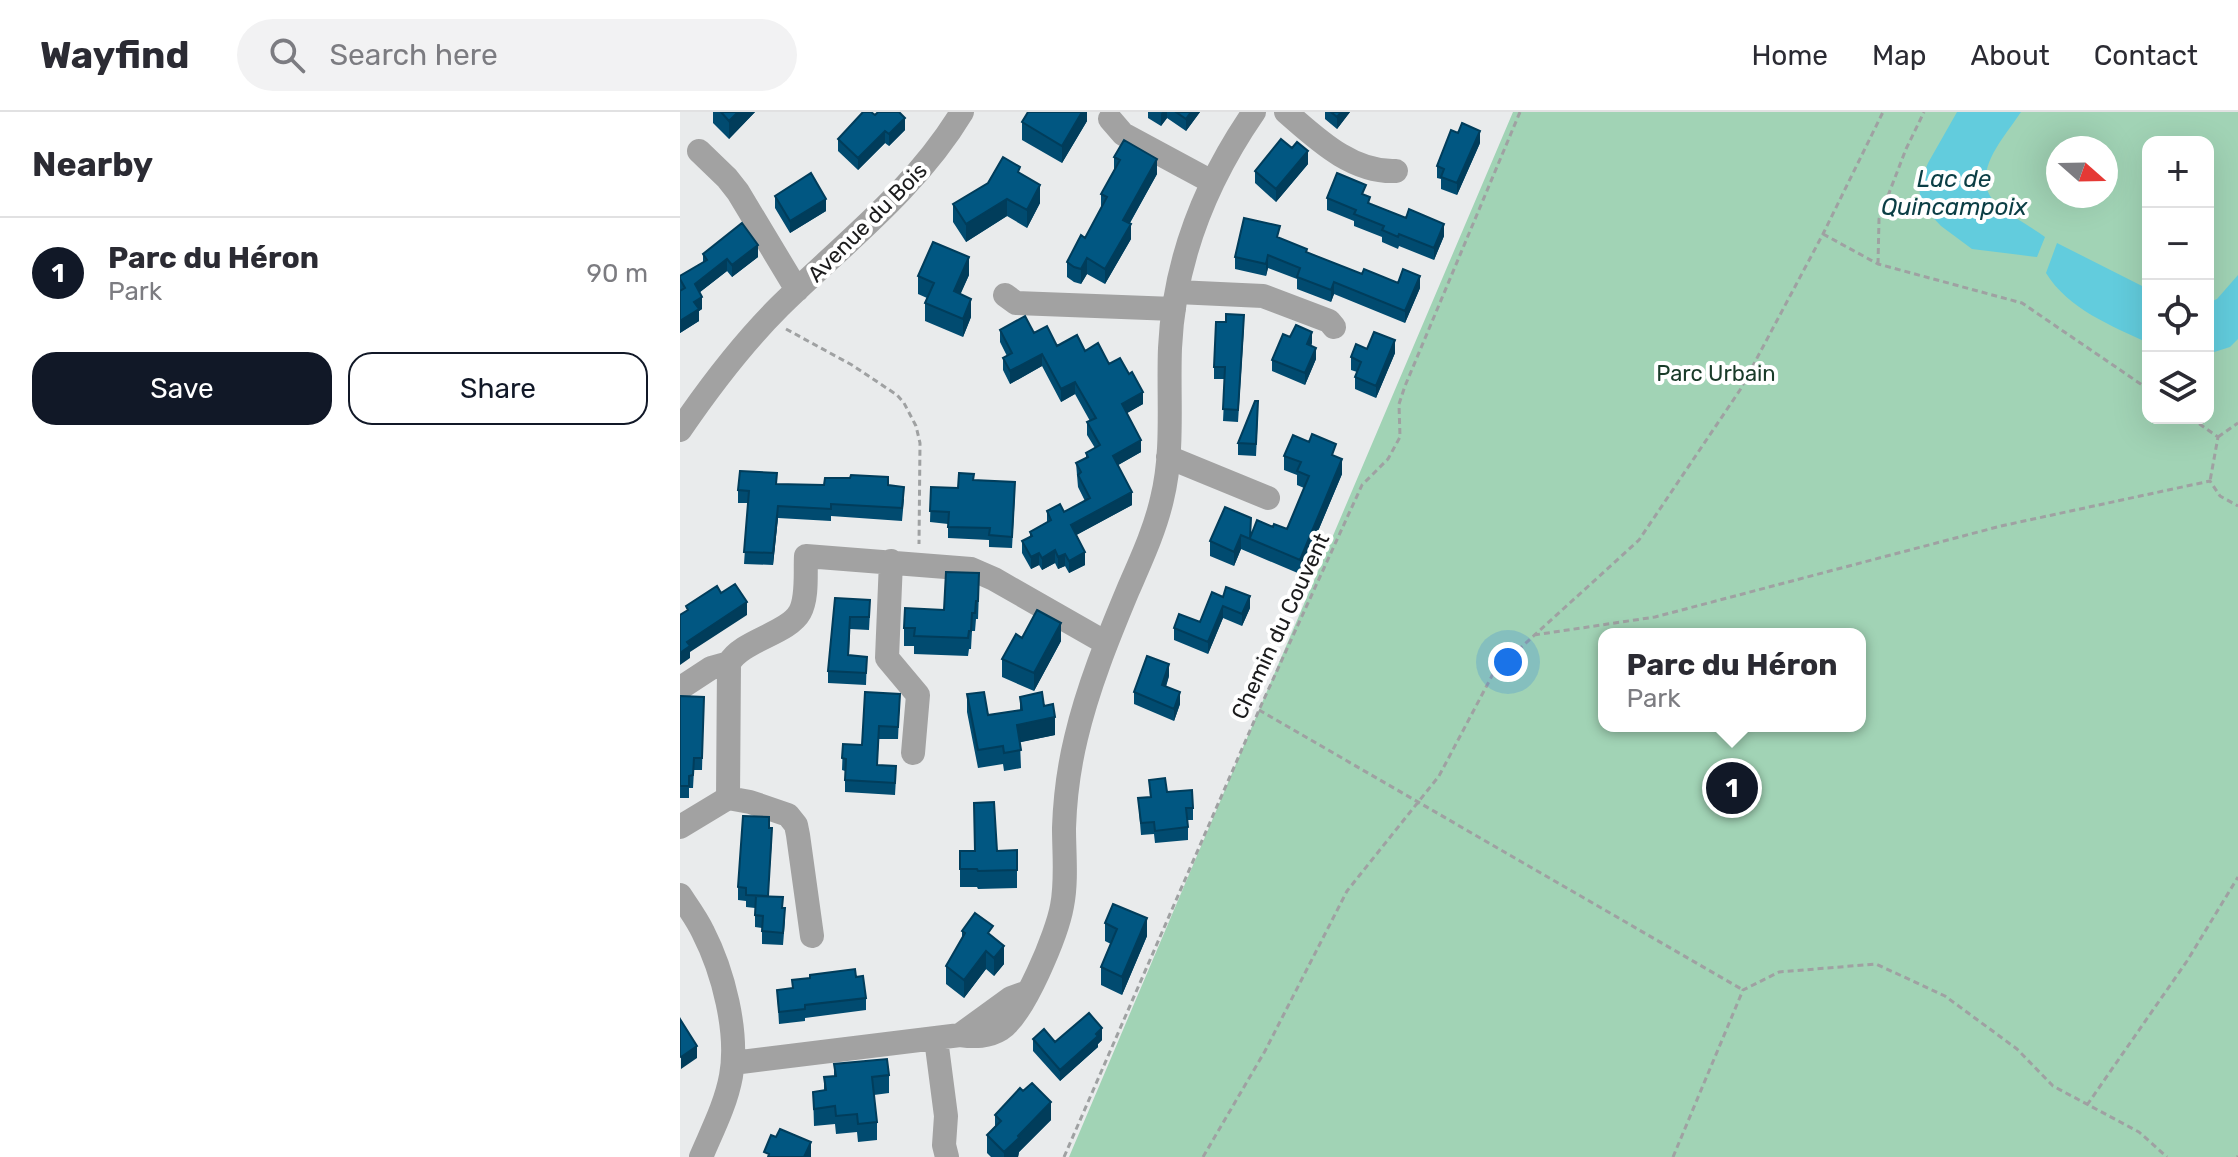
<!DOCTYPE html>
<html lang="en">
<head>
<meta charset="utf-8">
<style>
	body { margin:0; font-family:Rubik,sans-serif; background:#f2f2f3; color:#2b2b33 }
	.controls { position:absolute; right:24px; top:24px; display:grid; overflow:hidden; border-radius:16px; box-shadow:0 8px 32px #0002 }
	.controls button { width:72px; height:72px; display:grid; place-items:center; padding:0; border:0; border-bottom:2px solid #e1e1e2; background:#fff; color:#2b2b33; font:40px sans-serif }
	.compass { position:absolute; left:1366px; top:24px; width:72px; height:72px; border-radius:50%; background:#fff; box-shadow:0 8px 32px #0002; rotate:110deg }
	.you { position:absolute; left:828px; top:550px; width:28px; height:28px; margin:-20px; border:6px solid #fff; border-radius:50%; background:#1a73e8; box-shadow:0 0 0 12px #1a73e833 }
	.badge { display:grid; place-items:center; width:52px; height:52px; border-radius:50%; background:#111827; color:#fff; font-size:26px; font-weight:700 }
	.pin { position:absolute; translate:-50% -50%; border:4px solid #fff; box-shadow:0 2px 8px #0006 }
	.popup { position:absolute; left:918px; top:516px; width:268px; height:104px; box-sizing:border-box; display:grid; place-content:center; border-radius:16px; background:#fff; filter:drop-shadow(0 2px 6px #0005); font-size:26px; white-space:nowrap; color:#7c7c81 }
	.popup b { font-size:30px; color:#2b2b33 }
	.popup::after { content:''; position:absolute; left:50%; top:100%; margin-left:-16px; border:16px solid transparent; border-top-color:#fff }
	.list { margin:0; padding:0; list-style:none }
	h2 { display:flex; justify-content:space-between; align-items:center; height:104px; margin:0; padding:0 32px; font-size:34px }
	h2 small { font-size:26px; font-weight:400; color:#7c7c81 }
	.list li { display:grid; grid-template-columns:52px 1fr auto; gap:24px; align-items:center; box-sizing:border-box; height:112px; padding:0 32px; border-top:2px solid #e1e1e2 }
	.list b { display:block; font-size:30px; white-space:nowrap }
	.list p { margin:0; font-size:26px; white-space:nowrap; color:#7c7c81 }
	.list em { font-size:26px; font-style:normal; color:#7c7c81 }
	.actions { display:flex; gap:16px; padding:24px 32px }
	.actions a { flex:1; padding:18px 0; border:2px solid #111827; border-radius:24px; text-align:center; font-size:28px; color:#111827 }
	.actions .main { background:#111827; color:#fff }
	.icon { flex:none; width:44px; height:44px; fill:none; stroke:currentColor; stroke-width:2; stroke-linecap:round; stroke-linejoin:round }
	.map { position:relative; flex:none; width:1558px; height:1045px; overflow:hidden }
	header { display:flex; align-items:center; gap:48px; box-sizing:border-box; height:112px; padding:0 40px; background:#fff; border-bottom:2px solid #e1e1e2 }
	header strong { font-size:38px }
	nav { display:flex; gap:44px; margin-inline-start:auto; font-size:28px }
	.search { width:560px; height:72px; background:#f2f2f3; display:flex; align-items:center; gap:20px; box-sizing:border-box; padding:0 28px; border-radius:44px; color:#7c7c81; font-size:30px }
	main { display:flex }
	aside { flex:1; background:#fff }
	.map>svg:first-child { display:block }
</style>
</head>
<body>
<header>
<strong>Wayfind</strong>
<div class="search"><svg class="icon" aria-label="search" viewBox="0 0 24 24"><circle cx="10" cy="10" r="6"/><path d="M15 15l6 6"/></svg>Search here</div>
<nav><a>Home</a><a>Map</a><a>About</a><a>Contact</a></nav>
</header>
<main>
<aside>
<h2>Nearby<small></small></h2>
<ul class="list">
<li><span class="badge">1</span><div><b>Parc du Héron</b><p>Park</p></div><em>90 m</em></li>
</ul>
<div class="actions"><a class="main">Save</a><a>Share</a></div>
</aside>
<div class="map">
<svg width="1558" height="1045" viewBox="0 0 1558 1045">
	<rect width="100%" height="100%" fill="#e9ebec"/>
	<path fill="#a1d3b5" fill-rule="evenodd" d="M833,0h725v1045h-1169zM1468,30h60v276h-60zM1378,36h48v48h-48zM924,522h256v92h-256z"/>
	<path fill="#62ccdd" d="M1277,0h64c-17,26 -55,65 -23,93 14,12 32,21 47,32l-8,20 -65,-8 -31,-23 -20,-21 -2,-20 9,-22z
		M1377,131l91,46v54c-36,-17 -80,-34 -102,-70z
		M1558,163v64l-8,8 -22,7v-51l9,-4z"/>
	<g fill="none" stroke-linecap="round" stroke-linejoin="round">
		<path stroke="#9fa1a2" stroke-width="3" stroke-dasharray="6 4" stroke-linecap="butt" d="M1143,122l55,30 144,39 126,86
			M1198,152l1,-45 27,-70 18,-37
			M106,217l66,36 45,30 7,8 12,23 4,17 -1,101
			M1511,306l27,19 -8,44
			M1538,325l20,-14
			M854,523l121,-18 346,-91 209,-45 10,15 18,10
			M579,598l484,280
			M1407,993l100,-144 51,-84
			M384,1045l195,-447 103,-225 26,-26 12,-22 -1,-33 6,-18 115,-274
			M523,1045l62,-106 82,-160 92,-115 55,-104 145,-132 101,-150 83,-156 60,-122
			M993,1045l70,-167 36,-18 97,-8 69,32 72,53 36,37 86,46 28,25
			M1557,1045l1,-1"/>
		<path stroke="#a2a2a2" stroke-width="24" d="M606,0c31,27 66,61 110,59
			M430,7l13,15 89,48
			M19,39l28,27 11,14 59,98
			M497,180l86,4 66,25 5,6
			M325,183l11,8 158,6
			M0,318c30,-44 62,-86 99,-123 64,-63 136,-117 183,-195
			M488,345l100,41
			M211,449l-4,97 31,37 -5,58
			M2,575l29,-19 18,-5
			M48,686l22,4 38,13 8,10 2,10 14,101
			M0,715l48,-29 1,-135c13,-23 59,-29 71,-51 8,-15 5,-40 6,-56l165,13 23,10 112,64
			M0,783c8,12 17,24 23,37 20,39 36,100 28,144 -5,28 -19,55 -30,81
			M280,923l51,-37 14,-5
			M256,927l10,77 -2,29 3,12
			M53,951l227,-28c15,2 28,2 41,-6 23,-15 56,-95 61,-123 5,-25 2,-52 2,-78 1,-31 5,-61 12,-90 12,-51 32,-100 52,-148 13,-30 27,-60 34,-91 12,-48 6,-101 8,-151 4,-86 35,-165 84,-236"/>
	</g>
	<path fill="#014b70" d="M33,0h42l-26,27 -16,-16z
		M407,0v9l-25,42 -40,-23v-18z
		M468,0h52l-14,19 -19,-13 -6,8 -13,-8z
		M645,0h25l-13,17 -12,-10z
		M195,3l30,15 -16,16 -4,-3 -27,27 -20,-19v-12z
		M800,31l-23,52 -16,-6v-10l-4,-1v-12z
		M434,45l43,17 -27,49 1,16 -26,45 -18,-10 -6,10 -7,-2 -7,-5v-15l18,-24 16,-29v-15l13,-24z
		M628,52l-32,38 -21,-19v-12z
		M340,62l20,29 -13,25 -20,-12 -41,26 -13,-20v-18l35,-21z
		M686,83l4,9 74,32 -10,24 -35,-14 -1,3 -16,-7v-5l-28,-11v-5l-27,-11v-12z
		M95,84l51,15 -36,22 -15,-25z
		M600,126l27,14 55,22 58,14 -15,35 -71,-29 -3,8 -34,-13v-10l-29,-11 -2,8 -31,-7v-12z
		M23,142l55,3 -26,20 -5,-6 -27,21 2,17 -3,2v10l-19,12v-54l23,-17z
		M289,163l-9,19 11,23 -8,20 -38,-16v-18l2,-5 -9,-4v-18z
		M564,215l-6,95 -15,-1 2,-42h-11v-12z
		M320,218l34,3 23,13 28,5 24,13 34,40 -16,9 14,39 -23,13 14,40 -56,30 9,30 -16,8 -4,-7 -7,3 -3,-6 -13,7 -3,-5 -8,4 -9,-16v-12l8,-4v-5l17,-10v-11l17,1 21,-11 -7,-14 -2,-24 10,-5v-5l9,-5 -8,-13v-13l3,-1 -15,-27 -14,8 -19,-36 -32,18 -7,-14v-12l4,-2 -7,-14z
		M632,231l-1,3 5,13 -11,26 -33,-14v-11z
		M687,237l28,4 -19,45 -21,-9v-12l2,-5 -6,-2v-13z
		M578,302l-2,42 -18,-1v-12z
		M604,344l52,1 6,17 -42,100 -59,-25 -7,17 -24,-10v-15l15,-34 26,29 22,-9 14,2 17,-41 -7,-3v-10l-13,-5z
		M294,368l41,14 -3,54 -23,-1v-7l-41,-2v-14l-18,-2 1,-35 27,1z
		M97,372l111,1 16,14 -2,22 -71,-5v5l-53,-3 -5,47 -29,-1 4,-61h-10v-13z
		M299,479l-1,28h-2l-1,12h-3l-1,18h-2l-1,7 -54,-2v-8h-10v-18l40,-18z
		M532,480l38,16 -8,18 -19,-8 -15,36 -34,-14v-12l26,-6z
		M155,486l35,14 -1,18 -19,-1 -1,26 18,2 -1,28 -38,-2v-12z
		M342,526l39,3 -27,50 -32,-14v-18z
		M489,564l-3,11 14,17 -6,17 -40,-17v-12z
		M220,582l-2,45h-19l-2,26 19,13 -1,17 -50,-3v-21l-3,-1 1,-26 19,1z
		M287,582l21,21 32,-5v-13l24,9 11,29 -35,7 1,26 -17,3 -1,-7 -25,4 -11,-56z
		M0,584l24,1 -2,73h-8l-1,18h-4v10h-9z
		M469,668l44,28v12h-5v20l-33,3 -1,-9 -13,1 -3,-37 12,-1z
		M89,716l3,12 -4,56 15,12 2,12 -2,25 -21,-1v-16l-7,-1v-19l-9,-1v-6l-8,-1v-13z
		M337,738v38l-39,1 -1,-2h-17v-36z
		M425,811l42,13 -25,59 -21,-10v-18l10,-23 -6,-3z
		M282,819l31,6 11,27 -10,12 -8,-7 -22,29 -18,-14v-18l16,-27z
		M176,865l10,21v12l-61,8v3l-26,3 -2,-34 15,-2v-8z
		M353,927l22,3 47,-2 -4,4v3l-38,34 -27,-30z
		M154,952l55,11v18l-15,2 3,27v18l-19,2 -1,-10 -21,2 -1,-10 -21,2 -1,-34 11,-1v-14l10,-1z
		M343,979l28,29 -32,32 -1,5h-27l-4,-4v-18l8,-9v-11z"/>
	<path fill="#013d5b" d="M58,0h17l-26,27v-18z
		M402,0h5v9l-25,42v-17z
		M482,0h5v6l-6,8v-12z
		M511,0h9l-14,19v-12z
		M661,0h9l-13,17v-12z
		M225,6v12l-16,16v-12z
		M205,19v12l-27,27v-12z
		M800,19v12l-23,52v-12z
		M628,39v13l-32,38v-13z
		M477,47v15l-34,61v-15z
		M360,73v18l-13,25v-18z
		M146,87v12l-36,22v-12z
		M327,87v17l-41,26v-18z
		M451,112v15l-26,45v-15z
		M764,112v12l-10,24v-12z
		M78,133v12l-26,20v-12z
		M588,143v13l-2,8v-12z
		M289,145v18l-15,34v-18z
		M407,146v16l-6,10v-15z
		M47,147v12l-32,25v-12z
		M740,164v12l-15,35v-12z
		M654,170v12l-3,8v-12z
		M22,185v12l-3,2v10l-19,12v-12l14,-19z
		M291,187v18l-8,20v-18z
		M632,220v11l-5,13v-12z
		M715,228v13l-19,45v-12z
		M636,236v11l-11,26v-12z
		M362,242v12l-32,18v-13z
		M395,270v12l-14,8v-13z
		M463,280v12l-21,12v-12z
		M461,328v12l-28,16v-12z
		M662,347v15l-42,100v-14z
		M452,380v13l-61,33v-13z
		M98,394v12l-5,47v-12z
		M561,423v14l-7,17v-14z
		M375,438v13l-13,7v-12z
		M405,440v13l-16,8v-12z
		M359,441v12l-8,4v-12z
		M385,442v12l-7,3v-12z
		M570,484v12l-8,18v-12z
		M67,490v13l-57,37v6l-10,7v-12l7,-11z
		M543,494v12l-15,36v-12z
		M381,511v18l-27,50v-18z
		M489,552v12l-7,21v-12z
		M500,580v12l-6,17v-12z
		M375,605v18l-38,8v-18z
		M467,806v18l-25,59v-18z
		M324,834v18l-10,12v-18z
		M306,839v18l-22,29v-18z
		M422,916v12l-4,4v3l-38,34v-11z
		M17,934v12l-16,11v-12z
		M371,990v18l-32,32 -1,5h-14v-5l14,-16z
		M131,1030v15h-7z"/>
	<path fill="#015782" stroke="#013d5b" stroke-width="2" d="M41,0h17l-9,9z
		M183,0h8l4,3 3,-3h21l6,6 -16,16 -4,-3 -27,27 -20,-19z
		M348,0h54l-20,34 -40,-24z
		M496,0h15l-5,7z
		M651,0h10l-4,5z
		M782,11l18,8 -23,52 -16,-6 3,-8 -7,-3 14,-36 7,3z
		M601,27l11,9 5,-6 11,9 -32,38 -21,-18z
		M444,28l33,19 -34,61 8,4 -26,45 -18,-11 -6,11 -7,-2 -7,-5 14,-27 4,3 22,-41 -6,-3 19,-34 -6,-3z
		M323,45l17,10 -2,5 22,13 -13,25 -20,-11 -41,25 -13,-20 35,-21z
		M131,61l15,26 -36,22 -15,-25z
		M657,61l29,12 -4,9 8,3 -2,6 38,15 3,-9 35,15 -10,24 -35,-14 -1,3 -16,-7 2,-4 -30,-12 2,-4 -29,-12z
		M564,106l36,8 -3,11 30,12 -1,3 56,22 2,-5 34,14 5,-14 17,7 -15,35 -71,-29 -3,8 -34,-13 3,-9 -32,-13 -2,9 -31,-7z
		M62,111l16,22 -26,20 -5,-6 -32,25 7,13 -8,5 5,7 -19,12v-30l5,-3 -5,-9v-3l27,-16 -4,-6z
		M253,130l36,15 -15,34 17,8 -8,20 -38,-16 9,-20 -16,-7z
		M546,202l18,1 -6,95 -15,-1 2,-42h-11l2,-45h10z
		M345,204l9,17 13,-7 10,20 20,-11 8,16 13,-8 11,21 11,-6 9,16 3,-2 11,20 -21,12 19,36 -28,16 19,36 -61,33 14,27 -16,9 -4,-7 -7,3 -3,-7 -13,8 -3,-5 -8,4 -9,-16 10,-5 -2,-4 21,-12 -4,-9 13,-7 4,8 26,-14 -12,-23 3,-3 -5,-9 12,-6 -2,-4 14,-8 -13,-23 9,-4 -21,-36 -14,7 -19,-35 -32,17 -7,-13 9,-5 -12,-23z
		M616,213l16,7 -5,12 9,4 -11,25 -33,-13 11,-26 7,3z
		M694,220l21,8 -19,46 -21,-9 6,-15 -10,-5 5,-13 11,5z
		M575,289h3l-2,43 -18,-1z
		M632,322l24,10 -4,11 10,4 -42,101 -59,-25 -7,17 -24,-11 15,-34 26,11 -1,20 7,-18 16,7 1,-3 13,5 22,-53 -12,-5 4,-9 -17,-6 9,-21 16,7z
		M60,359l37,2 -1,11 48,1 1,-7h25l1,-3 37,2v8l16,2 -2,21 -71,-4v5l-53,-3 -5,47 -29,-1 5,-61 -11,-1z
		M279,361l15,1 -1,6 42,2 -3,55 -23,-2 1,-7 -42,-1 1,-15 -19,-1 1,-24 27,1z
		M266,460l33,1 -1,28h-2l-1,12h-3l-1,18h-2l-1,7 -54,-2 1,-8h-11l1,-20 39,2z
		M55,472l12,18 -60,40 3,4 -10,7v-38l8,-5 -2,-4 31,-20 4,7z
		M546,475l24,9 -8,18 -19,-8 -15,36 -34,-14 5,-14 21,8 12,-30 11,5z
		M155,486l35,2 -1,17h-19l-2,38 19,2 -1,16 -38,-2z
		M357,498l24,13 -27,50 -32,-14 14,-25 6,4z
		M467,544l22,8 -7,21 18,7 -6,17 -40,-17z
		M185,580l35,2 -2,33 -19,-1 -2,39 19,1 -1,17 -50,-3 1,-21 -4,-1 1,-14 19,1z
		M304,580l4,23 34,-5 -2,-13 22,-5 2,14 9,-2 2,13 -38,8 4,25 -17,3 -1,-7 -25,4 -11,-56z
		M0,584l24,1 -2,61h-8l-1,17 -4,1v10h-9z
		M485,666l2,14 25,-2 1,18h-7l2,19 -33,4 -1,-9 -13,1 -3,-25 13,-1 -2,-17z
		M314,690l3,49 20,-1v20l-39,1 -1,-2h-17v-18h15l-1,-48z
		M63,704l26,1v11h3l-4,68 -22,-1v-7l-8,-1z
		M76,784l27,1 -1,11h3l-2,25 -21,-2 1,-15 -8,-1z
		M433,792l34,14 -25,59 -21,-10 16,-38 -12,-6z
		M295,801l18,13 -5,7 16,13 -10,12 -8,-7 -22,29 -18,-14 19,-33 -3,-2z
		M175,857l1,8 7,-1 3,22 -61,7v4l-26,3 -2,-22 16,-2 -1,-8 18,-2v-3z
		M409,901l13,15 -6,6 2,2 -38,34 -27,-31 11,-10 11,13z
		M0,907l17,27 -16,11 -1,-1z
		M207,947l2,16 -17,2 5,45 -19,2 -1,-10 -21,2 -1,-10 -21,3 -1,-17 13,-2 -2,-13 12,-1 -2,-12z
		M352,971l19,19 -33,34 1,2 -15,14 -17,-17 14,-14 -6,-6 25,-27 3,3z
		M100,1017l31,13 -7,15h-36l1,-3 -5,-2 7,-17 5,2z"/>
	<g text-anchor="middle" stroke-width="8" stroke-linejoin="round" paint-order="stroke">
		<g font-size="22" fill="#1b1b1c" stroke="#fff">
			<text transform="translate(187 110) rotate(-45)" y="8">Avenue du Bois</text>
			<text transform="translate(600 514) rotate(-65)" y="8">Chemin du Couvent</text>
		</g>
		<g font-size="22" fill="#193b29" stroke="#fff">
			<text x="1036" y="269">Parc Urbain</text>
		</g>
		<g font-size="24" font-style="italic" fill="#0b3e45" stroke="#fff">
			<text x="1274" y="75">Lac de<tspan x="1274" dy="28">Quincampoix</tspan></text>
		</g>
	</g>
</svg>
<div class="controls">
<button>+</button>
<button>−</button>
<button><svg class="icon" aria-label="locate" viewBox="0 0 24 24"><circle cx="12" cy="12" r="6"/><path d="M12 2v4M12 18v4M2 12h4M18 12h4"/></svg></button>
<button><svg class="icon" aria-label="layers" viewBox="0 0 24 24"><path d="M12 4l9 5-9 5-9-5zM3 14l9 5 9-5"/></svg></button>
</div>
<svg class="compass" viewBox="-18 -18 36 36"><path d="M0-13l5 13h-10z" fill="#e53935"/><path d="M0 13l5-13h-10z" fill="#7c7c81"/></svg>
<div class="you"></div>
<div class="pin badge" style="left:1052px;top:676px">1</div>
<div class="popup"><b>Parc du Héron</b>Park</div>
</div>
</main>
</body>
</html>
